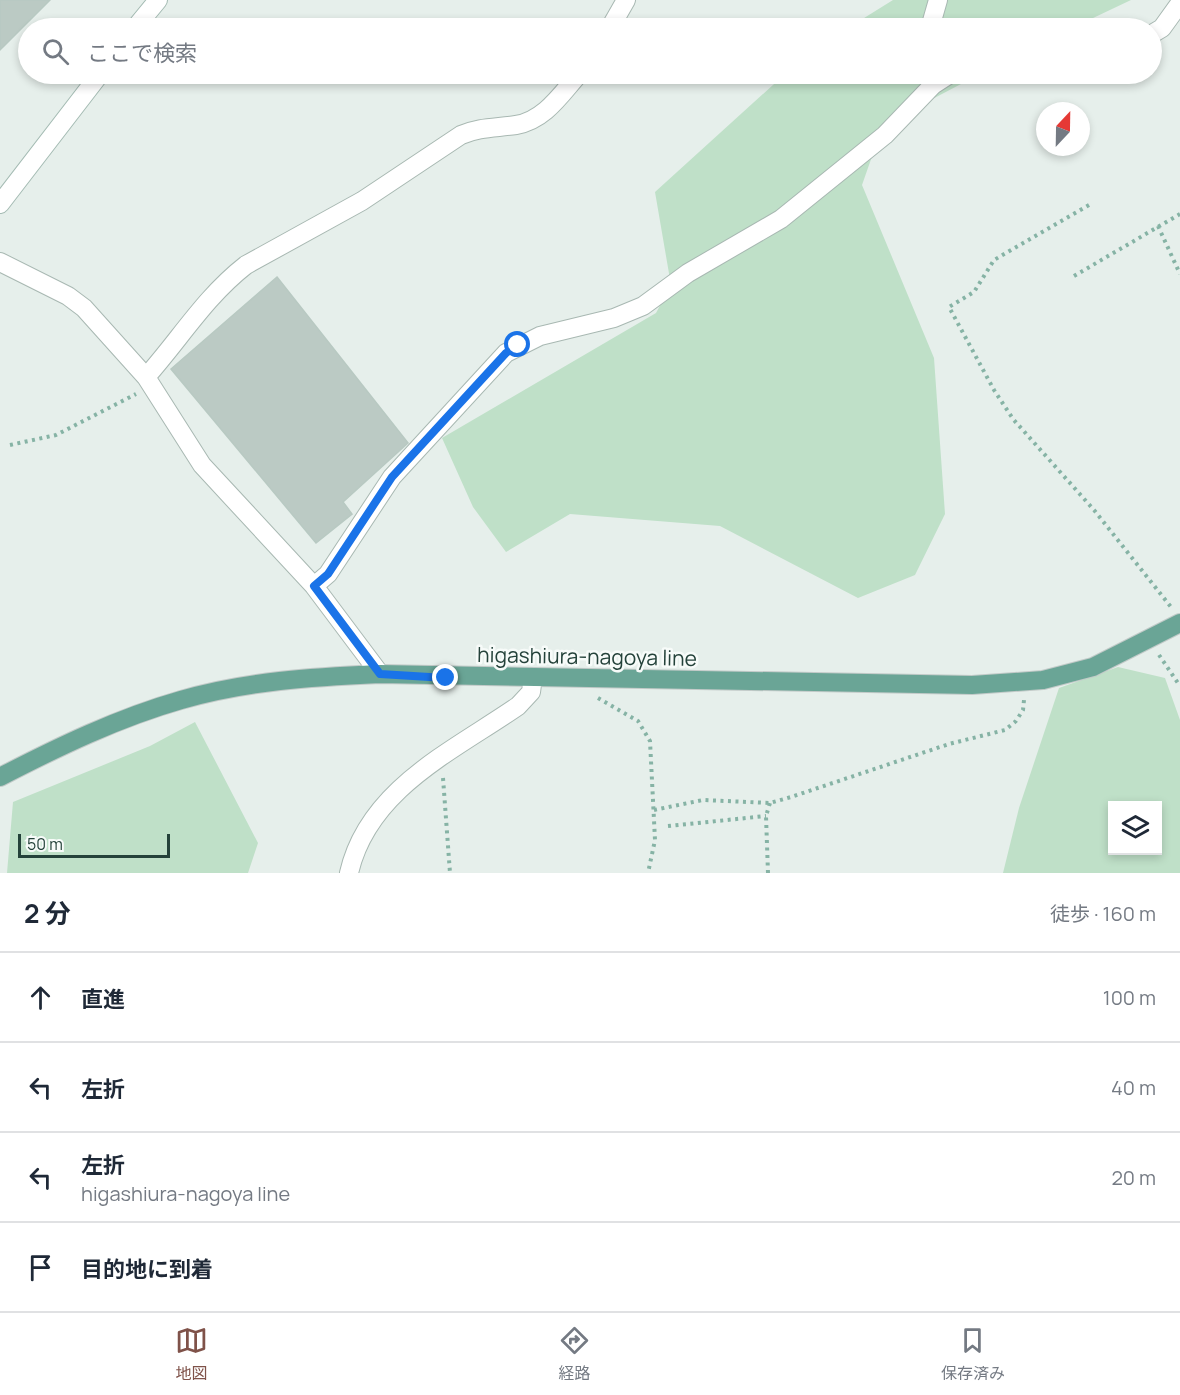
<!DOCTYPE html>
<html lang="ja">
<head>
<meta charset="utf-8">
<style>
	body { margin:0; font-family:Manrope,"Noto Sans JP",sans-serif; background:#f2f2f3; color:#1f2937 }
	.controls { position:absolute; right:18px; bottom:18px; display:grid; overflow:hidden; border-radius:0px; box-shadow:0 3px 9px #0003 }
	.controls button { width:54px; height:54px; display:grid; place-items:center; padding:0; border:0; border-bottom:2px solid #e0e1e3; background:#fff; color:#1f2937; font:30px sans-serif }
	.compass { position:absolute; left:1036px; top:102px; width:54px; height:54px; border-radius:50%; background:#fff; box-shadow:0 3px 9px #0003; rotate:22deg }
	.scale { position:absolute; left:18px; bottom:15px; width:152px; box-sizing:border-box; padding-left:6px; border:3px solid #24423a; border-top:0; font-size:16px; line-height:21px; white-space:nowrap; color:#24423a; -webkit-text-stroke:4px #f7fbf9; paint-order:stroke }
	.stop { position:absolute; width:18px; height:18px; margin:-14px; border:4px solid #1a73e8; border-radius:50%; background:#fff }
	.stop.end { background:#1a73e8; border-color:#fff; box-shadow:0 2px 6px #0008 }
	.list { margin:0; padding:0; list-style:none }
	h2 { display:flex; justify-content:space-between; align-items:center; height:78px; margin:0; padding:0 24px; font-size:26px }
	h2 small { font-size:20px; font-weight:400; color:#747a83 }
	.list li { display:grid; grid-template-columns:39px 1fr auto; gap:18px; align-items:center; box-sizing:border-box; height:90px; padding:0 24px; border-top:2px solid #e0e1e3 }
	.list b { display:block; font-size:22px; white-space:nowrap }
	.list p { margin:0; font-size:20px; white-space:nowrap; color:#747a83 }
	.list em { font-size:20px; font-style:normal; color:#747a83 }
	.icon { flex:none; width:33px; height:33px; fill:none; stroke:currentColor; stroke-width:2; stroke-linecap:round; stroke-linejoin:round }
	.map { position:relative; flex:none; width:1180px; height:873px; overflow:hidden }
	.search { position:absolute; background:#fff; box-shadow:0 3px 9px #0003; left:18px; right:18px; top:18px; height:66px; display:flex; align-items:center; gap:15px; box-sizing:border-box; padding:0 21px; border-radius:33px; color:#747a83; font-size:22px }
	.sheet { height:438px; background:#fff }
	nav { display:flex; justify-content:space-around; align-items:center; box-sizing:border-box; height:84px; border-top:2px solid #e0e1e3; background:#fff; font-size:16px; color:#747a83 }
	nav a { display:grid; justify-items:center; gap:3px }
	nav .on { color:#7f5249 }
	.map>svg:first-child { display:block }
</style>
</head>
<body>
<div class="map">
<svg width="1180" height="873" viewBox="0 0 1180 873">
	<rect width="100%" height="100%" fill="#e6efeb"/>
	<path fill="#bfe0c8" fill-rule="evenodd" d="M893,0h238l-59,28h-224z
		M785,74h195l-97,51 -21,60 72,173 11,156 -30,61 -57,23 -138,-72 -150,-12 -64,38 -33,-45 -31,-69 214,-125 15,-28 -16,-93z
		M1118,667l47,11 15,42v153h-177l16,-65 40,-120zM1112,806h46v44h-46z
		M195,722l63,121 -10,30h-241l6,-71 137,-56z"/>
	<path fill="#bbcac4" stroke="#b8c9c2" stroke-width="1.5" d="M0,0h50l-50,50z
		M277,277l131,166 -65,59 9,12 -36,29 -145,-174z"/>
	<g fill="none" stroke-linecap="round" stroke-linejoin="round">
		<g stroke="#a8b8b2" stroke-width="20">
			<path id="street" d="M610,28l16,-28
				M930,28l8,-28
				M1152,34l10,-6 18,-25
				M0,262l68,34 16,12 62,69 56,88 112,121 66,88
				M146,377c34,-38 59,-80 100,-112l116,-64 99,-66c18,-8 35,-7 55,-10 29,-5 45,-31 63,-51
				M314,586l14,-12 64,-97 114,-124 34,-17 74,-18 29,-12 45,-33 93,-54 104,-84 48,-50 17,-11
				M349,873c19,-84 104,-122 169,-167l13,-14 2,-15"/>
		</g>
		<g stroke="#a4bbb3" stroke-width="20">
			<path id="secondary" d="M135,28l23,-28
				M0,204l100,-130"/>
		</g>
		<g stroke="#c2cac8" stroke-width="20">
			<path id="primary" d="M0,777c58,-30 118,-59 181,-77 64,-19 133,-23 199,-26l592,11 71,-5 50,-13 87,-44"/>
		</g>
		<path stroke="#86b3a5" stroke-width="4" stroke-dasharray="3 4.5" stroke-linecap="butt" d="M1089,205l-95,55 -20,32 -25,15 45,83 19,29 81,91 77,97
			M1158,226l22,48
			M1074,276l106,-62
			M10,445l46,-10 80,-41
			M1159,655l21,31
			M598,698l40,23 12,20 5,99 -7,33
			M443,778l7,95
			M654,810l49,-10 67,3 21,-6 158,-53 56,-14 11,-9 7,-11 1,-10
			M668,826l98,-10
			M768,873l-2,-57 4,-13"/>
		<use href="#street" stroke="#fff" stroke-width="18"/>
		<use href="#secondary" stroke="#fff" stroke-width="18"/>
		<use href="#primary" stroke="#6aa596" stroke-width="18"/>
	</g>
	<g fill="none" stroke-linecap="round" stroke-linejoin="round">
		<path stroke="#1a73e8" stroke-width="8" d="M446,678l-66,-4 -66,-88 14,-12 64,-97 114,-124 12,-8"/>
	</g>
	<g text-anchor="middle" stroke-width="5" stroke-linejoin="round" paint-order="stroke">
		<g font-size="21" fill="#24423a" stroke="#f7fbf9">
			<text transform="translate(587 657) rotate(1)" y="7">higashiura-nagoya line</text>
		</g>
	</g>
</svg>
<div class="controls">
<button><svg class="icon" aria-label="layers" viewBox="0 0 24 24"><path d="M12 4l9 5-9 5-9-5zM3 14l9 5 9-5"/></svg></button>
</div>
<svg class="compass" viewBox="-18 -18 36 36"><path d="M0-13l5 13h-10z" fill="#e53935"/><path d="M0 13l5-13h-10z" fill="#747a83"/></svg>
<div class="scale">50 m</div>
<div class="stop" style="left:518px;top:345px"></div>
<div class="stop end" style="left:446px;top:678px"></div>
<div class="search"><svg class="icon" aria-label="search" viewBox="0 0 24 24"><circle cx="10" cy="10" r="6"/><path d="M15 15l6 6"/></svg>ここで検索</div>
</div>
<section class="sheet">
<h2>2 分<small>徒歩 · 160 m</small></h2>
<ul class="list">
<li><svg class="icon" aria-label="ahead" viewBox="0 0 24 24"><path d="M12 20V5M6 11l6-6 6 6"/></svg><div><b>直進</b></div><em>100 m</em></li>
<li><svg class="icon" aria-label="left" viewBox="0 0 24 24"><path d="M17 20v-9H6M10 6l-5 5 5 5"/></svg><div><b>左折</b></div><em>40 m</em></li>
<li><svg class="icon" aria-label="left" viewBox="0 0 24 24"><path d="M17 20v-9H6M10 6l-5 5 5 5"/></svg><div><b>左折</b><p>higashiura-nagoya line</p></div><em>20 m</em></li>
<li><svg class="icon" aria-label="arrive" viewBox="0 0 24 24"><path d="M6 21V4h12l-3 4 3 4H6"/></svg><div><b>目的地に到着</b></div></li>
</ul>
</section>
<nav>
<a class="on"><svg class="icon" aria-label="map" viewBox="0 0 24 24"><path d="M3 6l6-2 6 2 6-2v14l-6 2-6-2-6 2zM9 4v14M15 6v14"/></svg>地図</a>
<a><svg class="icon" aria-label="directions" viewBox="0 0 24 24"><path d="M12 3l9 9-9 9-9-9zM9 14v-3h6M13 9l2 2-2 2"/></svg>経路</a>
<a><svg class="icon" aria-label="saved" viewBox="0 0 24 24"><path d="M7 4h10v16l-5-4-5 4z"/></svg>保存済み</a>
</nav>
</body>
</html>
